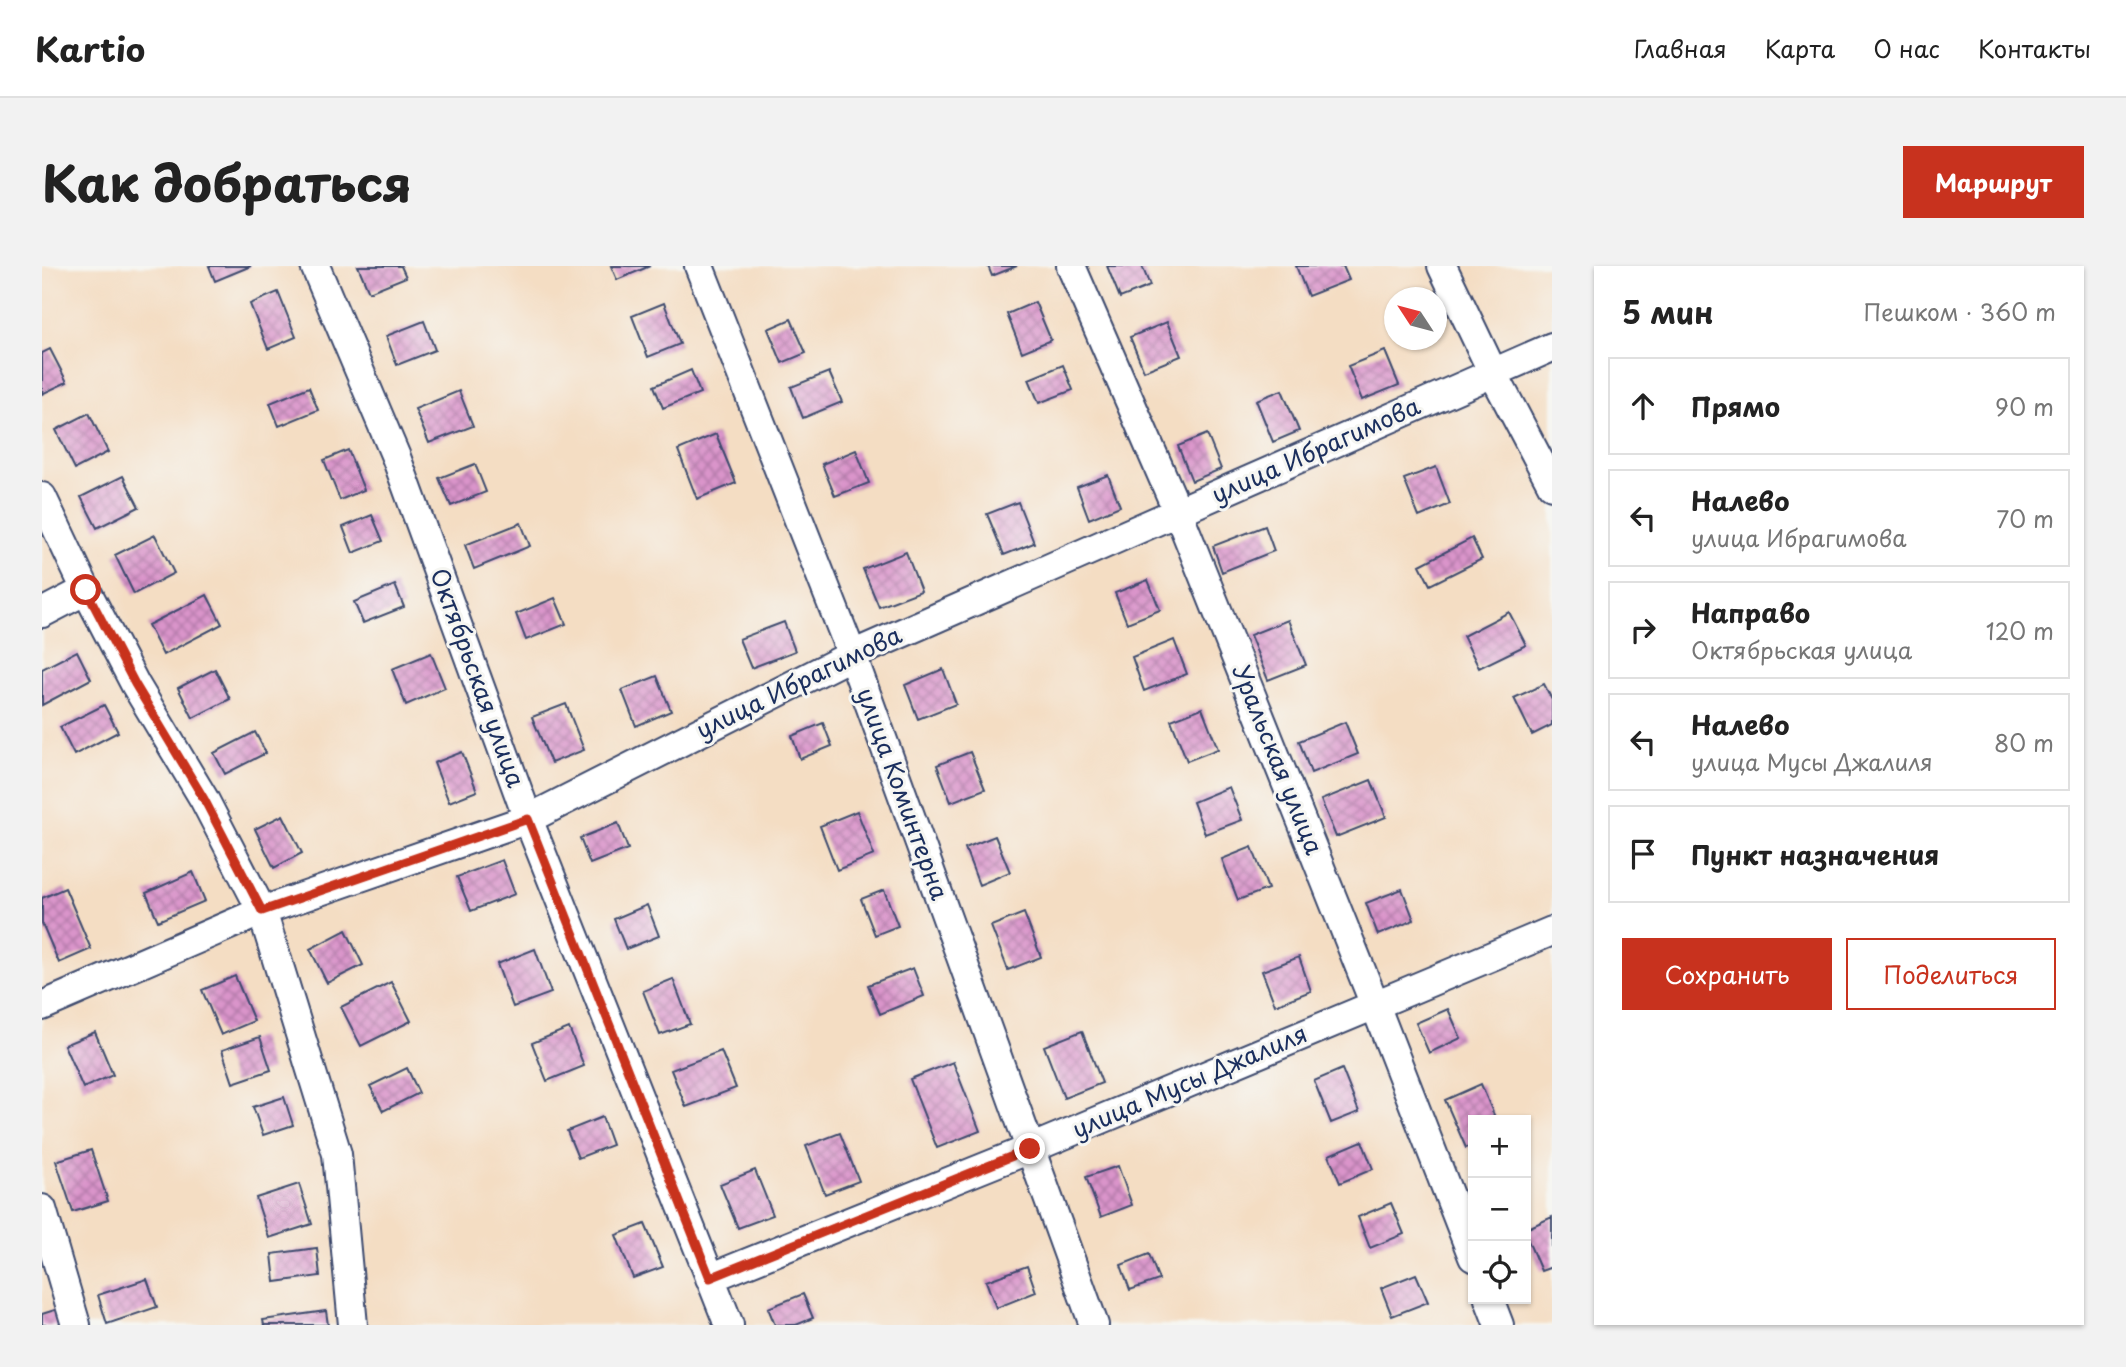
<!DOCTYPE html>
<html lang="ru">
<head>
<meta charset="utf-8">
<style>
	body { margin:0; font-family:"Playpen Sans",sans-serif; background:#f2f2f2; color:#222 }
	.controls { position:absolute; right:21px; bottom:21px; display:grid; overflow:hidden; border-radius:0px; box-shadow:0 2px 5px #0004 }
	.controls button { width:63px; height:63px; display:grid; place-items:center; padding:0; border:0; border-bottom:2px solid #e0e0e0; background:#fff; color:#222; font:35px sans-serif }
	.compass { position:absolute; left:1342px; top:21px; width:63px; height:63px; border-radius:50%; background:#fff; box-shadow:0 2px 5px #0004; rotate:306deg }
	.stop { position:absolute; width:21px; height:21px; margin:-16px; border:5px solid #c8321e; border-radius:50%; background:#fff }
	.stop.end { background:#c8321e; border-color:#fff; box-shadow:0 2px 7px #0008 }
	.list { margin:0; padding:0; list-style:none }
	h2 { display:flex; justify-content:space-between; align-items:center; height:91px; margin:0; padding:0 28px; font-size:30px }
	h2 small { font-size:23px; font-weight:400; color:#767676 }
	.list li { display:grid; grid-template-columns:46px 1fr auto; gap:21px; align-items:center; box-sizing:border-box; height:98px; margin:0 14px 14px; padding:0 14px; border:2px solid #e0e0e0; border-radius:0px }
	.list b { display:block; font-size:26px; white-space:nowrap }
	.list p { margin:0; font-size:23px; white-space:nowrap; color:#767676 }
	.list em { font-size:23px; font-style:normal; color:#767676 }
	.actions { display:flex; gap:14px; padding:21px 28px }
	.actions a { flex:1; padding:16px 0; border:2px solid #c8321e; border-radius:0px; text-align:center; font-size:24px; color:#c8321e }
	.actions .main { background:#c8321e; color:#fff }
	.icon { flex:none; width:38px; height:38px; fill:none; stroke:currentColor; stroke-width:2; stroke-linecap:round; stroke-linejoin:round }
	.map { position:relative; flex:none; width:1510px; height:1059px; overflow:hidden; border-radius:0px }
	header { display:flex; align-items:center; gap:42px; box-sizing:border-box; height:98px; padding:0 35px; background:#fff; border-bottom:2px solid #e0e0e0 }
	header strong { font-size:33px }
	nav { display:flex; gap:38px; margin-inline-start:auto; font-size:24px }
	.intro { display:flex; align-items:center; justify-content:space-between; box-sizing:border-box; height:168px; padding:0 42px }
	h1 { margin:0; font-size:49px }
	.button { padding:18px 32px; border-radius:0px; background:#c8321e; color:#fff; font-size:24px; font-weight:700 }
	main { display:flex; gap:42px; padding:0 42px }
	aside { flex:1; background:#fff; border-radius:0px; box-shadow:0 2px 5px #0004 }
	.map>svg:first-child { display:block }
</style>
</head>
<body>
<header>
<strong>Kartio</strong>
<nav><a>Главная</a><a>Карта</a><a>О нас</a><a>Контакты</a></nav>
</header>
<div class="intro"><h1>Как добраться</h1><a class="button">Маршрут</a></div>
<main>
<div class="map">
<svg width="1510" height="1059" viewBox="0 0 1510 1059">
	<defs>
		<pattern id="building-cross-hatch" width="8" height="8" patternUnits="userSpaceOnUse" patternTransform="scale(1.75)"><rect width="8" height="8" fill="#da94ca"/><path d="M0 0l8 8M0 8l8-8" fill="none" stroke="#b079a7"/></pattern>
	</defs>
	<rect width="100%" height="100%" fill="#f6f6f2"/>
	<filter id="ink" filterUnits="userSpaceOnUse"><feTurbulence type="fractalNoise" baseFrequency=".0143" numOctaves="2"/><feDisplacementMap in="SourceGraphic" scale="14" xChannelSelector="R" yChannelSelector="G"/><feConvolveMatrix kernelMatrix="1 2 1 2 8 2 1 2 1" color-interpolation-filters="sRGB"/></filter>
	<filter id="wash" filterUnits="userSpaceOnUse"><feTurbulence type="fractalNoise" baseFrequency=".00686" numOctaves="4" result="noise"/><feDisplacementMap in="SourceGraphic" scale="28" xChannelSelector="R" yChannelSelector="G"/><feGaussianBlur stdDeviation="1.57" result="paint"/><feColorMatrix in="noise" values="0 0 0 0 0 0 0 0 0 0 0 0 0 0 0 0 0 1.4 0 .05"/><feComposite in="paint" operator="in"/></filter>
	<g filter="url(#wash)">
		<rect width="100%" height="100%" fill="#f4ddc3"/>
		<g id="blocks">
			<path fill="url(#building-cross-hatch)" d="M167,0h42l-36,15z
				M316,0h43l5,11 -37,15z
				M569,0h39l-33,14z
				M946,0h29l-25,10z
				M1065,0h35l8,20 -30,12z
				M1254,0h47l6,14 -41,16z
				M236,26l18,45 -28,12 -18,-45z
				M993,36l16,38 -29,12 -15,-38z
				M622,37l16,41 -32,13 -16,-41z
				M749,53l15,34 -24,10 -14,-34z
				M382,55l11,29 -38,15 -11,-29z
				M1125,56l14,34 -37,15 -14,-34z
				M8,83l17,33 -25,12v-41z
				M1343,85l14,34 -37,15 -14,-34z
				M1021,99l10,25 -34,13 -10,-24z
				M649,104l9,23 -37,15 -9,-22z
				M787,106l13,30 -39,16 -12,-31z
				M267,121l9,23 -39,16 -9,-23z
				M1240,124l17,41 -26,11 -17,-42z
				M417,125l14,35 -44,17 -14,-34z
				M47,147l19,39 -33,17 -19,-39z
				M674,168l20,49 -39,16 -19,-49z
				M1165,168l14,35 -29,12 -14,-35z
				M306,184l16,40 -24,10 -16,-40z
				M814,184l13,33 -34,13 -13,-32z
				M433,198l11,28 -35,14 -12,-28z
				M1394,201l14,37 -31,13 -15,-38z
				M1066,209l12,31 -31,13 -12,-32z
				M81,210l16,31 -42,21 -16,-31z
				M976,236l16,41 -30,12 -17,-41z
				M330,249l11,26 -30,12 -10,-26z
				M479,257l9,23 -56,23 -9,-24z
				M1223,260l9,25 -52,21 -9,-26z
				M113,269l19,38 -40,21 -19,-39z
				M1430,272l10,21 -52,26 -10,-20z
				M864,286l15,39 -42,16 -16,-38z
				M1106,314l12,30 -33,13 -12,-30z
				M353,319l9,22 -41,16 -9,-21z
				M165,329l15,29 -59,31 -15,-30z
				M513,332l11,26 -40,16 -10,-26z
				M1467,346l17,33 -47,23 -16,-32z
				M1246,354l18,45 -38,15 -18,-45z
				M742,356l11,29 -44,17 -12,-29z
				M1132,374l13,34 -43,17 -12,-34z
				M35,385l14,28 -49,26v-36z
				M389,387l14,35 -39,17 -14,-36z
				M173,403l15,30 -37,19 -15,-30z
				M901,403l13,35 -38,15 -13,-34z
				M615,410l14,35 -35,15 -14,-36z
				M1502,418l8,16v25l-20,10 -18,-37z
				M524,438l18,46 -33,13 -19,-46z
				M62,439l14,27 -44,23 -14,-28z
				M1160,442l16,41 -31,12 -16,-41z
				M1303,456l13,32 -47,19 -12,-32z
				M781,457l9,23 -32,13 -8,-23z
				M213,466l11,21 -41,21 -11,-21z
				M420,486l15,39 -28,11 -15,-39z
				M928,486l15,37 -34,13 -14,-37z
				M1329,514l15,37 -50,20 -15,-37z
				M1187,521l13,33 -37,14 -12,-32z
				M815,545l17,44 -37,15 -17,-44z
				M241,549l19,38 -28,15 -19,-39z
				M576,557l10,26 -38,15 -10,-26z
				M953,570l15,36 -31,13 -14,-37z
				M1210,581l16,42 -30,11 -16,-41z
				M460,594l13,34 -44,17 -14,-34z
				M151,606l12,29 -47,20 -12,-28z
				M23,622l26,61 -32,14 -17,-40v-25z
				M1360,623l12,31 -36,15 -12,-32z
				M842,624l14,36 -23,9 -14,-36z
				M605,639l12,31 -33,13 -12,-30z
				M982,647l17,44 -33,13 -17,-44z
				M304,664l17,35 -36,18 -17,-34z
				M493,683l16,44 -38,14 -16,-43z
				M1257,691l12,34 -36,14 -13,-34z
				M871,702l11,28 -44,18 -12,-29z
				M193,710l19,45 -33,14 -19,-45z
				M631,713l17,45 -30,11 -17,-44z
				M349,716l20,39 -50,25 -20,-39z
				M1406,743l13,29 -32,15 -13,-30z
				M527,762l15,38 -37,15 -15,-38z
				M1040,765l20,52 -38,15 -20,-52z
				M53,766l18,43 -30,13 -19,-43z
				M218,771l11,33 -38,13 -11,-33z
				M679,785l15,37 -50,19 -15,-37z
				M911,796l27,69 -43,17 -27,-69z
				M365,802l12,25 -36,18 -13,-25z
				M1300,803l17,43 -28,11 -17,-42z
				M1439,818l15,36h-23v25l-7,3 -21,-48z
				M242,831l9,28 -30,10 -10,-28z
				M560,851l10,28 -34,13 -11,-27z
				M798,867l19,48 -34,13 -19,-48z
				M1320,875l11,28 -33,14 -11,-28z
				M49,884l17,51 -35,11 -17,-51z
				M1076,900l14,39 -31,12 -15,-40z
				M713,904l18,45 -35,13 -18,-44z
				M257,918l13,40 -43,14 -13,-40z
				M1349,937l13,31 -34,14 -12,-31z
				M1510,951v50l-11,4 -15,-35v-7z
				M603,958l18,43 -30,11 -17,-43z
				M275,982l3,28 -45,6 -3,-28z
				M1107,988l10,26 -29,10 -9,-25z
				M985,1000l9,26 -40,16 -10,-27z
				M1374,1008l12,28 -36,14 -11,-28z
				M105,1013l10,28 -50,17 -9,-29z
				M761,1028l10,24 -17,7h-21l-7,-17z
				M16,1043l6,16h-22v-11z
				M284,1045l2,14h-64l-1,-5z"/>
		</g>
	</g>
	<g filter="url(#ink)">
		<use href="#blocks" fill-opacity="0" stroke="#3c496d" stroke-width="2"/>
		<g fill="none" stroke-linecap="round" stroke-linejoin="round">
			<g stroke="#3c496d" stroke-width="32">
				<path id="minor" d="M273,0l81,191 132,362 201,506
					M657,0l153,389 242,670
					M1029,0l107,246 197,493 98,252
					M1400,0l51,107 59,112
					M0,231l44,93 49,94 69,115 58,112 75,243 16,171
					M0,347l44,-23
					M0,740l220,-95 266,-92 324,-164 700,-308
					M0,943l34,116
					M668,1012l320,-129 522,-218
					M1447,1033l10,26"/>
			</g>
			<use href="#minor" stroke="#fff" stroke-width="28"/>
		</g>
	</g>
	<g fill="none" stroke-linecap="round" stroke-linejoin="round" filter="url(#ink)">
		<path stroke="#c8321e" stroke-width="9" d="M44,324l49,94 69,115 58,112 266,-92 182,459 320,-129"/>
	</g>
	<g text-anchor="middle" stroke-width="6" stroke-linejoin="round" paint-order="stroke">
		<g font-size="24" fill="#1b2f5e" stroke="#f6f6f2">
			<text transform="translate(1274 185) rotate(-24)" y="8">улица Ибрагимова</text>
			<text transform="translate(435 412) rotate(70)" y="8">Октябрьская улица</text>
			<text transform="translate(757 417) rotate(-26)" y="8">улица Ибрагимова</text>
			<text transform="translate(1235 494) rotate(68)" y="8">Уральская улица</text>
			<text transform="translate(860 528) rotate(70)" y="8">улица Коминтерна</text>
			<text transform="translate(1148 816) rotate(-23)" y="8">улица Мусы Джалиля</text>
		</g>
	</g>
</svg>
<div class="controls">
<button>+</button>
<button>−</button>
<button><svg class="icon" aria-label="locate" viewBox="0 0 24 24"><circle cx="12" cy="12" r="6"/><path d="M12 2v4M12 18v4M2 12h4M18 12h4"/></svg></button>
</div>
<svg class="compass" viewBox="-18 -18 36 36"><path d="M0-13l5 13h-10z" fill="#e53935"/><path d="M0 13l5-13h-10z" fill="#767676"/></svg>
<div class="stop" style="left:44px;top:324px"></div>
<div class="stop end" style="left:988px;top:883px"></div>
</div>
<aside>
<h2>5 мин<small>Пешком · 360 m</small></h2>
<ul class="list">
<li><svg class="icon" aria-label="ahead" viewBox="0 0 24 24"><path d="M12 20V5M6 11l6-6 6 6"/></svg><div><b>Прямо</b></div><em>90 m</em></li>
<li><svg class="icon" aria-label="left" viewBox="0 0 24 24"><path d="M17 20v-9H6M10 6l-5 5 5 5"/></svg><div><b>Налево</b><p>улица Ибрагимова</p></div><em>70 m</em></li>
<li><svg class="icon" aria-label="right" viewBox="0 0 24 24"><path d="M7 20v-9h11M14 6l5 5-5 5"/></svg><div><b>Направо</b><p>Октябрьская улица</p></div><em>120 m</em></li>
<li><svg class="icon" aria-label="left" viewBox="0 0 24 24"><path d="M17 20v-9H6M10 6l-5 5 5 5"/></svg><div><b>Налево</b><p>улица Мусы Джалиля</p></div><em>80 m</em></li>
<li><svg class="icon" aria-label="arrive" viewBox="0 0 24 24"><path d="M6 21V4h12l-3 4 3 4H6"/></svg><div><b>Пункт назначения</b></div></li>
</ul>
<div class="actions"><a class="main">Сохранить</a><a>Поделиться</a></div>
</aside>
</main>
</body>
</html>
